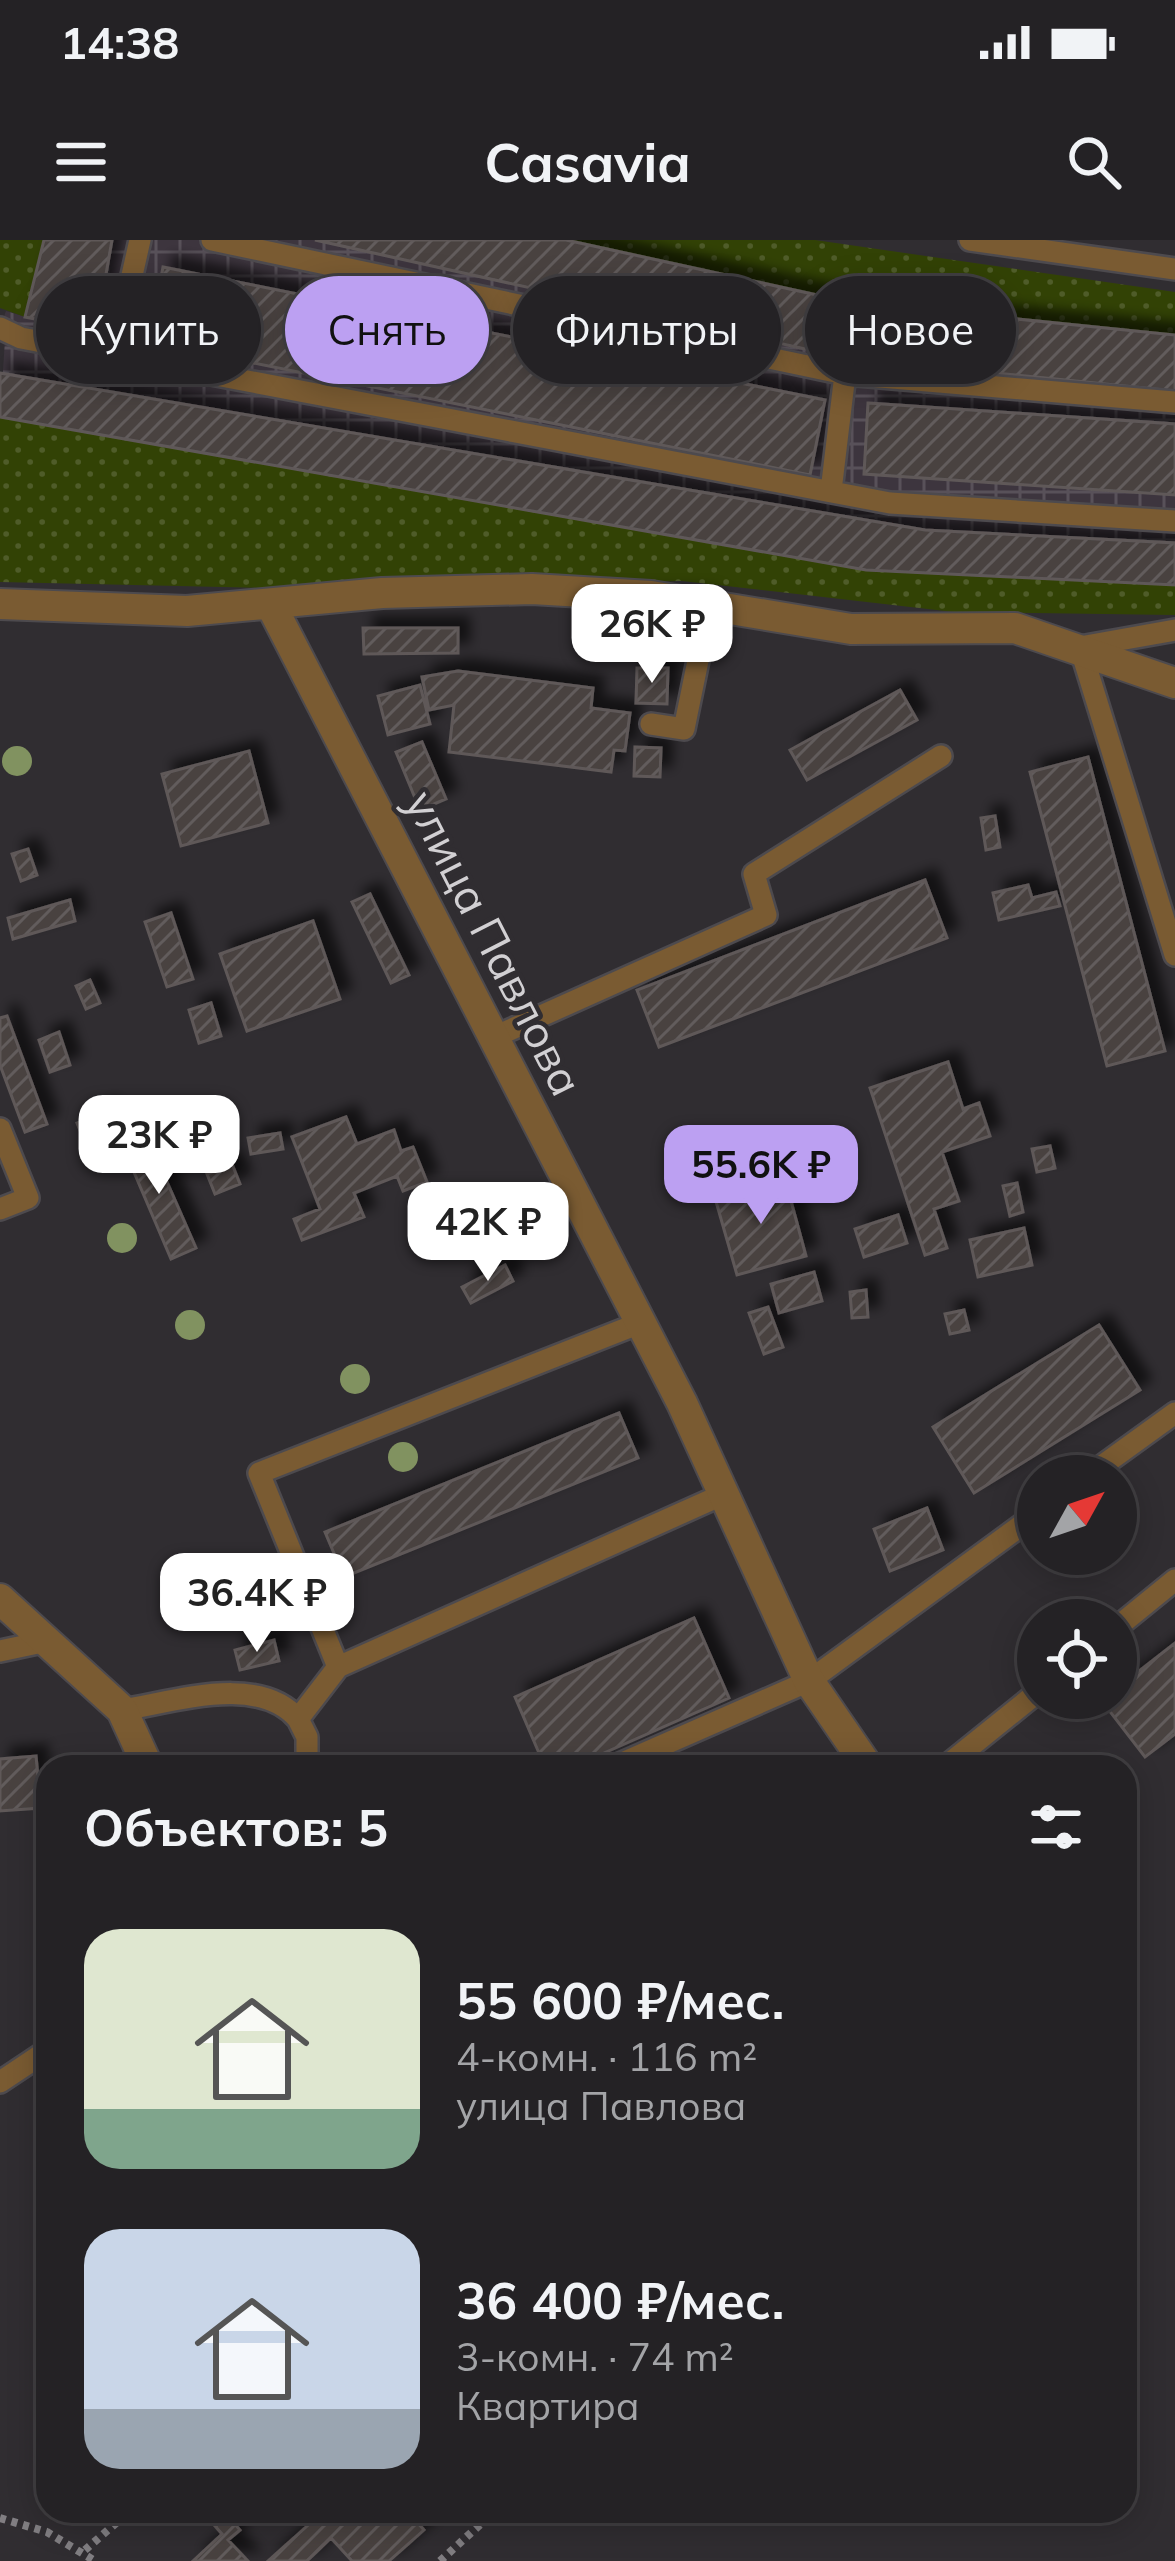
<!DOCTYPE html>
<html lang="ru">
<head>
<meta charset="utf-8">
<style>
  body { margin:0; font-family:Mulish,sans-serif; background:#302f32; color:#f1f3f6; height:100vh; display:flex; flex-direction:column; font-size:45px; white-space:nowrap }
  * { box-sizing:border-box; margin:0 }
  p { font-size:39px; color:#a3a4a7 }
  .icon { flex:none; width:66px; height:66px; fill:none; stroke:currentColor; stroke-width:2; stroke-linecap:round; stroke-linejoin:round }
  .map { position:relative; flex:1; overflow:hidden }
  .sheet { position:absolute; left:36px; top:1515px; width:1101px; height:768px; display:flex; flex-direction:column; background:#242225; border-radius:36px; box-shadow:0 6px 30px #0003,0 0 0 3px #413f42 }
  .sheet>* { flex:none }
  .guide { position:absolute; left:36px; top:36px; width:1104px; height:108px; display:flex; gap:24px }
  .needle { width:78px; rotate:50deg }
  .controls { position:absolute; left:1017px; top:1215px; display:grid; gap:24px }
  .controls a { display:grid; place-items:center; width:120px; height:120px; border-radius:50%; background:#242225; box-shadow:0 6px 30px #0003,0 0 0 3px #413f42; font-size:60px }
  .price { position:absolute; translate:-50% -102px; padding:0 27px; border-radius:24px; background:#fff; color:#222; font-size:39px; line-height:78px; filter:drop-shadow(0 3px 6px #0008) }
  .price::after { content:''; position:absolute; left:50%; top:72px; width:36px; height:27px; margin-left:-18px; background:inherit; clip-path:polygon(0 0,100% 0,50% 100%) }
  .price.current { background:#bca0f2; color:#111 }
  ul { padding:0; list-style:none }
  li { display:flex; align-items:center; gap:36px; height:300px; padding:0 48px }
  li span { display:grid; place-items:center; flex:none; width:336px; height:240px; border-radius:36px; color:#555 }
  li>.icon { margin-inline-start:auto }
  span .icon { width:144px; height:144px; fill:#fffc; stroke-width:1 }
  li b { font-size:51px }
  h2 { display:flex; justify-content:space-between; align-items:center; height:144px; padding:0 48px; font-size:51px }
  .chip { padding:0 42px; border-radius:54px; background:#242225; box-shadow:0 6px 30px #0003,0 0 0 3px #413f42; font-size:42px; line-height:108px }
  .chip.current { background:#bca0f2; color:#111 }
  .status { display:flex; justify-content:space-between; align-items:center; height:84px; padding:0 60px; background:#242225; direction:ltr }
  .status svg { height:33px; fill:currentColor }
  header { display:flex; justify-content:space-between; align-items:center; height:156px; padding:0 48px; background:#242225; font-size:54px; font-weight:700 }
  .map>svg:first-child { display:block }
</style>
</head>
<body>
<div class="status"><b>14:38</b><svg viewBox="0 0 49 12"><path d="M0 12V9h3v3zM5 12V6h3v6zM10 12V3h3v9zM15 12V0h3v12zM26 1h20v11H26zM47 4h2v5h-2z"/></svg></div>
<header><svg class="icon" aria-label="menu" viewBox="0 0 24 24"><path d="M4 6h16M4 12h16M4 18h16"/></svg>Casavia<svg class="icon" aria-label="search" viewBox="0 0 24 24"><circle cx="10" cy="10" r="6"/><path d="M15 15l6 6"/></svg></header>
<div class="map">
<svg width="1175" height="2321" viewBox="0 0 1175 2321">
  <defs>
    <pattern id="industrial-grid" width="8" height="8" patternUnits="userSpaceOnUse" patternTransform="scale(3)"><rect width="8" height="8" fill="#3d353e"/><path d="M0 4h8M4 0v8" fill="none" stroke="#585159"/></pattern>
    <pattern id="grass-dots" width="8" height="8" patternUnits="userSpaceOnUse" patternTransform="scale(3)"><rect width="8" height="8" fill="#324205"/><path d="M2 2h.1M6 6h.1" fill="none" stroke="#4f5c29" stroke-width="1.8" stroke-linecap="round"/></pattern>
    <pattern id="building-hatch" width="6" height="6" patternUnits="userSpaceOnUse" patternTransform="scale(3)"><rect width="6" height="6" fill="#484241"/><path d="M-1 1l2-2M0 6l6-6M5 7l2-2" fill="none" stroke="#625c5c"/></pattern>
    <filter id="shadow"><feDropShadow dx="11" dy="-11" stdDeviation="6" flood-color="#0009"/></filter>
  </defs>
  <rect width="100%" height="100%" fill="#302d31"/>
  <!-- industrial -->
  <path fill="url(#industrial-grid)" d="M44,0H566L849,62L1175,95V345L866,330L0,177L5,100L0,88L6,71L26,77Z"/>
  <!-- grass -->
  <path fill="url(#grass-dots)" d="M0,0H44L25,77L0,68Z
    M566,0H815L1175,52V95L849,62Z
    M0,177L866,330L1175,345V375L954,372L682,341L311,349L0,342Z"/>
  <!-- building -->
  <path fill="url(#building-hatch)" stroke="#5f5959" stroke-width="3" filter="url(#shadow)" d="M44,0H112L96,91L25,77Z
    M315,0H566L849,62L1175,95V151L846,118Z
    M163,27L825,160L810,235L149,102Z
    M0,133L925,290L1175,303V345L866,330L0,177Z
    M868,163L1175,184V255L864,234Z
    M363,388H458V413L364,414Z
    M637,428H668L667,464L636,463Z
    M458,431L593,448L591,468L630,473L625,511L614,510L611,532L449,512L454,465L429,470L422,437Z
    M420,445L430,484L388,495L378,456Z
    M900,450L917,480L807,540L790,510Z
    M422,502L446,559L420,570L396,512Z
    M635,507L661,508L660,537L634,536Z
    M249,511L268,583L181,606L162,534Z
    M1088,517L1165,811L1107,826L1030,532Z
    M995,576L1000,607L986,610L981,578Z
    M28,609L37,635L21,641L12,614Z
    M925,640L947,698L659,807L637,750Z
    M1028,645L1032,658L1056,652L1060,666L999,680L993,653Z
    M370,654L409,735L391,743L352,662Z
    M70,660L75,681L13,699L8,678Z
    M171,673L193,739L167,747L145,682Z
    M313,681L340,759L247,791L220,714Z
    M90,740L100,763L86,769L76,746Z
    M211,763L221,796L199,803L189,770Z
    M7,776L47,884L25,892L0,825V778Z
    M59,792L70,825L50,832L39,800Z
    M948,822L963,869L979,863L990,896L942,912L959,961L934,969L947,1008L925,1015L870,848Z
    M106,871L113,886L83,898L77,883Z
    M346,877L357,904L394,890L401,911L413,907L427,942L403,951L397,936L354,953L364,977L302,1000L294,979L320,969L292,897Z
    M280,893L283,909L251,914L248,898Z
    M146,894L196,1008L171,1019L122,904Z
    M1050,906L1055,928L1037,932L1032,909Z
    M232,924L240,944L215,954L207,934Z
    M785,939L806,1016L737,1035L715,958Z
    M1017,943L1023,972L1010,976L1003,946Z
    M898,975L907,1003L864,1017L855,989Z
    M1024,988L1032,1025L978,1037L970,1000Z
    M505,1025L513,1041L471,1063L462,1047Z
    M814,1032L822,1061L779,1073L771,1044Z
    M866,1050L868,1077L852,1078L850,1052Z
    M768,1067L783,1107L764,1114L749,1073Z
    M964,1070L969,1090L950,1094L945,1074Z
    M1099,1085L1140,1150L974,1253L933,1187Z
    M619,1173L638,1218L344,1337L325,1292Z
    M927,1268L943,1310L890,1331L874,1289Z
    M694,1378L729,1458L572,1527H545L515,1457Z
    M274,1400L279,1421L240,1430L235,1410Z
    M1175,1403V1494L1145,1517L1101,1460L1116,1458V1449Z
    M36,1516L41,1568L0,1571V1519Z
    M214,2271H223L240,2290L228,2300L248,2321H193L222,2294L207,2277Z
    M307,2271H407L424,2290L389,2321H352L331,2298L307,2321H268L315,2279Z"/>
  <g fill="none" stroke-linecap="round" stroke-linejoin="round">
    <!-- service casing -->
    <g stroke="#4d4a4e" stroke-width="26">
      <path id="service" d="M212,0L845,134L831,251
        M970,0L1175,29
        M0,88L21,98L890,263L1175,281
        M114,115L140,0
        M845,134L1175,162
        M1175,390L1080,407L1175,715
        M651,484L684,489L709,367
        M492,798L766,675L754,634L941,516
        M0,889L28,958L0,969
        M1088,1236L1175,1173
        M1116,1388L1175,1340
        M0,1411L47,1401
        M338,1427L259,1233L640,1083
        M122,1470C174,1462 259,1433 298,1479L338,1427L724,1254
        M298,1479L307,1497V1527
        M613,1527L809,1441L1038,1273
        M945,1527L1038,1452
        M0,1842L48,1810"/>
    </g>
    <!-- minor casing -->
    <g stroke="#4d4a4e" stroke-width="34">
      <path id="minor" d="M0,364L187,371L382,353L532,349L651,356L851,389L1015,388L1175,443
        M271,365L682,1163L809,1441L868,1527
        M0,1359L122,1470L148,1527"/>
    </g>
    <!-- path -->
    <path stroke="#817e82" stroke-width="8" stroke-dasharray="6 6" stroke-linecap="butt" d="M0,2278L47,2292L95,2321
      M85,2310L130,2271
      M440,2321L495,2271"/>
    <!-- service -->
    <use href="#service" stroke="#7a5b32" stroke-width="21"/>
    <!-- minor -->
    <use href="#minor" stroke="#7a5b32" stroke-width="30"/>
  </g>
  <!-- trees -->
  <g fill="#819260">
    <circle cx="17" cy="521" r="15"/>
    <circle cx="122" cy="998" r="15"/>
    <circle cx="190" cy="1085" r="15"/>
    <circle cx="355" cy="1139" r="15"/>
    <circle cx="403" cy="1217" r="15"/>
  </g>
  <g text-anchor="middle" stroke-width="9" stroke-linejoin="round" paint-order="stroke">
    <!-- street labels -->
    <g font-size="45" fill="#d2d0d3" stroke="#302d31">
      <text transform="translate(494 703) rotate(63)" y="16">улица Павлова</text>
    </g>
  </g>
</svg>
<div class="controls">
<a><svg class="needle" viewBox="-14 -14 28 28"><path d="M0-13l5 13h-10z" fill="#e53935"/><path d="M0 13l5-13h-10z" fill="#a3a4a7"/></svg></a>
<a><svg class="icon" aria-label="locate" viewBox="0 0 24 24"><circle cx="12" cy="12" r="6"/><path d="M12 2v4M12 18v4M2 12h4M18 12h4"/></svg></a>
</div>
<b class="price" style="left:652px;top:446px">26K ₽</b>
<b class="price" style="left:159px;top:957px">23K ₽</b>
<b class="price current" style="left:761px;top:987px">55.6K ₽</b>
<b class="price" style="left:488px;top:1044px">42K ₽</b>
<b class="price" style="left:257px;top:1415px">36.4K ₽</b>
<div class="guide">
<a class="chip">Купить</a>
<a class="chip current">Снять</a>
<a class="chip">Фильтры</a>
<a class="chip">Новое</a>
</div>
<section class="sheet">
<h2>Объектов: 5<svg class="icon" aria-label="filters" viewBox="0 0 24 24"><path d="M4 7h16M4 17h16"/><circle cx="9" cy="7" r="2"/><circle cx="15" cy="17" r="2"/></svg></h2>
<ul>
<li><span style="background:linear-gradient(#dfe7d0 75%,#7fa58c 0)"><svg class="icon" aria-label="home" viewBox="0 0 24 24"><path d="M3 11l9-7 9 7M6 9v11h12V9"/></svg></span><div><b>55 600 ₽/мес.</b><p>4-комн. · 116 m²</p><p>улица Павлова</p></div></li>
<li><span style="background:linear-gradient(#c9d6e8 75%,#9aa5b1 0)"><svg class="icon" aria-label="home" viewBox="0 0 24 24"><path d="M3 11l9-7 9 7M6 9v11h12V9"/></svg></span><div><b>36 400 ₽/мес.</b><p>3-комн. · 74 m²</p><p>Квартира</p></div></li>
</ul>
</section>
</div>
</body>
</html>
